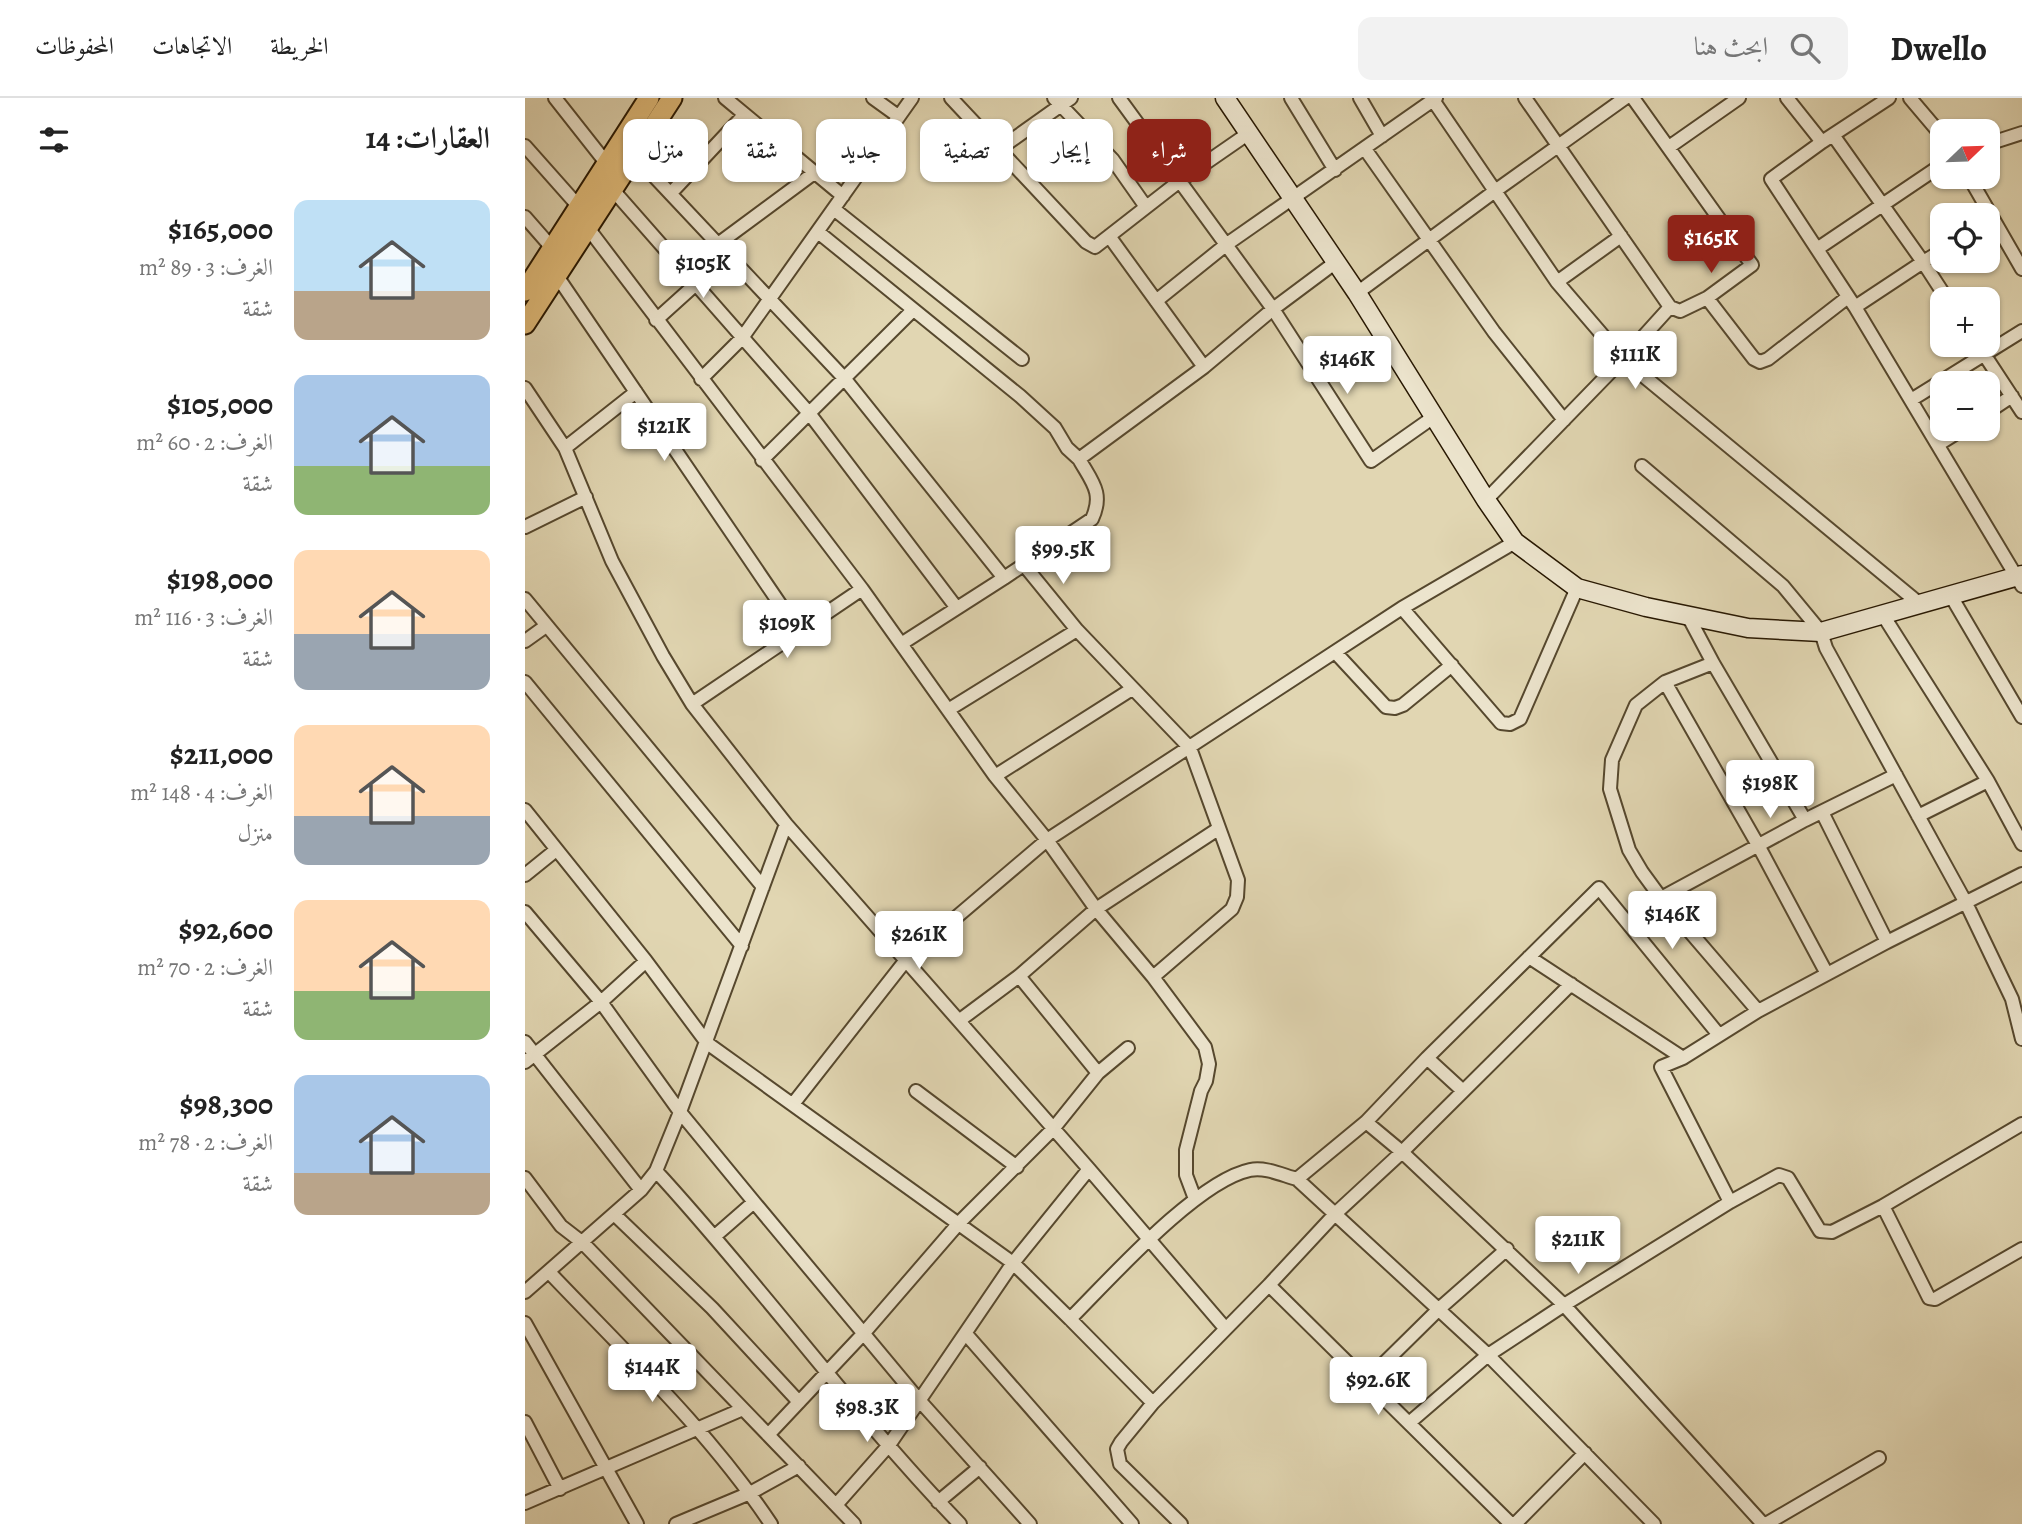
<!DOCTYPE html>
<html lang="ar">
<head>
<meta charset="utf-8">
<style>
  body { margin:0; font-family:Alegreya,Amiri,serif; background:#f2f2f2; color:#222; direction:rtl; height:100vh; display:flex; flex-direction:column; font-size:26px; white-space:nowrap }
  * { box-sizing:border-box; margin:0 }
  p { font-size:23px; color:#767676 }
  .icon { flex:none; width:38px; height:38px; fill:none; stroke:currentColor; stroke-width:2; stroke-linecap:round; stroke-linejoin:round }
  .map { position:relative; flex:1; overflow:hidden; direction:ltr }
  .panel { display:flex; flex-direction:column; background:#fff; width:525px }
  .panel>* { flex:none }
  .guide { position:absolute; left:21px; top:21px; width:665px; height:63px; direction:rtl; display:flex; gap:14px }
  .needle { width:46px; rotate:67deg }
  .fabs { position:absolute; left:1405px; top:21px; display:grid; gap:14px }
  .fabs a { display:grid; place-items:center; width:70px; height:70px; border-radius:14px; background:#fff; box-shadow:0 2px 5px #0004; font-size:35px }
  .price { position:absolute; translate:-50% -60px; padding:0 16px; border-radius:7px; background:#fff; color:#222; font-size:23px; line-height:46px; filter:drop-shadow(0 2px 4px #0008) }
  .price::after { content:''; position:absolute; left:50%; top:42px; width:21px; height:16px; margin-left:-10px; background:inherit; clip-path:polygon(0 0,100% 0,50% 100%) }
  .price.current { background:#8f2418; color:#fff }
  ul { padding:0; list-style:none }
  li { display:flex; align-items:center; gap:21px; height:175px; padding:0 35px }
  li span { display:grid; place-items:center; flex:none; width:196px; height:140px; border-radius:14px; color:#555 }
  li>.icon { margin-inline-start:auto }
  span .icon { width:84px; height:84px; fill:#fffc; stroke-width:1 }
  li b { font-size:30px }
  h2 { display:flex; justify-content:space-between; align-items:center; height:84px; padding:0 35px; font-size:30px }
  .chip { padding:0 24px; border-radius:14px; background:#fff; box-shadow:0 2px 5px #0004; font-size:24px; line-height:63px }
  .chip.current { background:#8f2418; color:#fff }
  header { display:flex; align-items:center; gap:42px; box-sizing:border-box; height:98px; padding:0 35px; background:#fff; border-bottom:2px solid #e0e0e0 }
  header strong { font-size:33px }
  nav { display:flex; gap:38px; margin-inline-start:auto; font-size:24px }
  .search { width:490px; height:63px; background:#f2f2f2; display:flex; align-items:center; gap:18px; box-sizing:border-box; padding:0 24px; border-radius:14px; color:#767676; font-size:26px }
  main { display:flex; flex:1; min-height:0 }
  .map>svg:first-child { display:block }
</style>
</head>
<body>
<header>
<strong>Dwello</strong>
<div class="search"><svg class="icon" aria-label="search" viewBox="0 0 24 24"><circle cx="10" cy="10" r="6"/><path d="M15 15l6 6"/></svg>ابحث هنا</div>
<nav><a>الخريطة</a><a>الاتجاهات</a><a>المحفوظات</a></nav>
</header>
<main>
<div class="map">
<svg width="1497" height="1426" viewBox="0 0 1497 1426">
  <rect width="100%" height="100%" fill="#e1d6b2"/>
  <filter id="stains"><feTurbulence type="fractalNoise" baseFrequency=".00286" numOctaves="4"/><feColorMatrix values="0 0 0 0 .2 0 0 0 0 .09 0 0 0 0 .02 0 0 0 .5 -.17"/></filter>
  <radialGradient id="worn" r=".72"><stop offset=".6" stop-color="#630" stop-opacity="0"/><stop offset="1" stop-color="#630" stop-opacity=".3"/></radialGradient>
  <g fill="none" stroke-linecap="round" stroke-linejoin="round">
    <!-- street casing -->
    <g stroke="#56482e" stroke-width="16">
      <path id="street" d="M30,0L82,66
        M200,0L318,98
        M348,0L373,18
        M426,0L561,144L570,149L656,82L724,35
        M529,0L588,62L621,109
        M594,0L748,211L846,363L910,318
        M766,0L810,72
        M835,0L857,38
        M1000,0L1145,209L1155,213L1182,200L1227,167L1108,0
        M1262,0L1297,44
        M1364,0L1297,44L1246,81L1330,209L1497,488
        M1385,0L1418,39
        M908,2L1032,184L1098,261L1396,507
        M1308,37L1398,164L1418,152
        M1463,46L1497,35
        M0,48L55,110
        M1144,49L1214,0
        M840,51L969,234L1039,322
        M473,52L546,0
        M109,57L319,280L479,480L376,546
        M1444,79L1497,171
        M88,92L284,315L431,509
        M146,95L219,17
        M310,112L497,261
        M0,119L28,151
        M63,130L337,491L470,678L522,742L571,811L628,879L680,949L684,966L681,983L676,993L661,1052V1077L670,1101
        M293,134L495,298L530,330L542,350L554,361L679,269L748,211L811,164
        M584,138L679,269
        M193,146L289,75
        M1292,151L1418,66
        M32,178L274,534
        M1032,184L1096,138
        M832,195L970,93L1100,0
        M1182,200L1229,261L1235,264L1243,261L1323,199
        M631,203L702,146L911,0
        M1330,209L1398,164L1422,201
        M131,222L203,157
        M1453,247L1497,314
        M176,281L217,240L387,0
        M0,290L40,350L87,463L138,558L167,606L261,726L564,1071L700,1230
        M1386,302L1497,233
        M1463,314L1487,298
        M1414,346L1438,331
        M40,350L111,294
        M237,362L388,212
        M1117,368L1258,488L1296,534L1301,550L1441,805L1487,901L1497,941
        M961,402L1098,261L1145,209
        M0,429L61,399
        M499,467L552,532
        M479,480L567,421C579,395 567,384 554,361
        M1426,498L1497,619
        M0,501L238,789
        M877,510L976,625L985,626L995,621L1052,490
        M1358,517L1463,683L1497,746
        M1163,518L1188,565L1280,722
        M0,543L21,528
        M810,554L861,609L870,610L878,607L927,567
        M1188,565L1140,584L1233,747L1302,876
        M0,584L217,848
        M1140,584L1111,607L1087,662L1085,691L1104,752L1117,774L1136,800L1233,913
        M167,606L337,491
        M423,612L552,532L665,650L713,782L712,799L707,811L628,879
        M470,678L607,591
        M0,712L121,863L182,945L488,1165L545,1221
        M1297,714L1362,844
        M1393,718L1463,683
        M0,777L31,752
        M1136,800L1280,722L1371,677
        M0,814L76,904L155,1014L229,1104L394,1302L505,1426
        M1004,859L1158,960
        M494,878L573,975
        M435,922L494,878L571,811L693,731
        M0,944L116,1092
        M902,960L938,993
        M0,964L76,904L121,863
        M391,993L492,1069
        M268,1006L381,862L522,742L877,510L990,444
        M841,1024L877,1054L1039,1207L1238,1426
        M131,1073C236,1187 327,1314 435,1426
        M0,1080L36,1128L58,1145L329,1426
        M772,1081L963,1257L1129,1426
        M1205,1104L1136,969L1158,960L1233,913L1362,844L1497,776
        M1358,1108L1404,1200L1410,1201L1497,1151
        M89,1116L187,1210L274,1304
        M190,1138L229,1104
        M24,1174C101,1255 184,1333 246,1426
        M744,1187L986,1426
        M0,1194L116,1092L131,1073L155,1014L261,726
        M0,1225L112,1426
        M441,1236L607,1426
        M841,1283L915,1210L982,1151
        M628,1305L545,1221C585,1181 672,1083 725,1072C741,1069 757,1077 772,1081L841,1024L902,960L1074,790L1194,937
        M0,1324L35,1391
        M884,1325L963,1257L1039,1207L1205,1104L1254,1077L1263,1080L1295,1133L1307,1134L1358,1108L1497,1026
        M243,1337L338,1236L434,1125L528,1031L573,975L603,950
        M413,1404L455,1369
        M0,1405L218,1311
        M311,1407L364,1347L488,1165L564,1071
        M151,1426L225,1395L274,1368
        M656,1426L595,1366L592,1351L596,1344L628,1305L744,1187L811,1115L877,1054L1046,886
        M990,1426L1060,1355
        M1241,1426L1354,1360"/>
    </g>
    <!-- secondary casing -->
    <g stroke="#281802" stroke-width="21">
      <path id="secondary" d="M700,0L832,195L961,402L990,444L1052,490L1121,509L1223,530L1296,534L1497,477"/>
    </g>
    <!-- primary casing -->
    <g stroke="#281802" stroke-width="23">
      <path id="primary" d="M0,193L124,0
        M0,226L147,0"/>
    </g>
    <!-- street -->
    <use href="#street" stroke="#ece4cd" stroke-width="12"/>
    <!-- secondary -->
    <use href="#secondary" stroke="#ece4cd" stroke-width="18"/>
    <!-- primary -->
    <use href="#primary" stroke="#e0bb79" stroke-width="19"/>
  </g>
  <rect width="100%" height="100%" filter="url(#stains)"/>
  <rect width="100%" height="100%" fill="url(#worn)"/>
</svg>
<div class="fabs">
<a><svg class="needle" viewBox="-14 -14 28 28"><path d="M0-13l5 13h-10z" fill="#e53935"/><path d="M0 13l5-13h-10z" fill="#767676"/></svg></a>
<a><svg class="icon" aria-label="locate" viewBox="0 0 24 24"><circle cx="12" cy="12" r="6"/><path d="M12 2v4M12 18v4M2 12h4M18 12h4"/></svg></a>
<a>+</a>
<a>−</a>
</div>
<b class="price current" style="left:1186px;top:177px">$165K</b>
<b class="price" style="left:178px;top:202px">$105K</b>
<b class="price" style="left:1110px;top:293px">$111K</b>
<b class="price" style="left:822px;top:298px">$146K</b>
<b class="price" style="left:139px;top:365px">$121K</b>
<b class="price" style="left:538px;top:488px">$99.5K</b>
<b class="price" style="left:262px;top:562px">$109K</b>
<b class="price" style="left:1245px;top:722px">$198K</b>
<b class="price" style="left:1147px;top:853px">$146K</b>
<b class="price" style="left:394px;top:873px">$261K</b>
<b class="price" style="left:1053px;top:1178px">$211K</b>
<b class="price" style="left:127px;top:1306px">$144K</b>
<b class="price" style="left:853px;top:1319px">$92.6K</b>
<b class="price" style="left:342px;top:1346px">$98.3K</b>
<div class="guide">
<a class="chip current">شراء</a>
<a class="chip">إيجار</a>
<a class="chip">تصفية</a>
<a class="chip">جديد</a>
<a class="chip">شقة</a>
<a class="chip">منزل</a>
</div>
</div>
<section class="panel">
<h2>العقارات: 14<svg class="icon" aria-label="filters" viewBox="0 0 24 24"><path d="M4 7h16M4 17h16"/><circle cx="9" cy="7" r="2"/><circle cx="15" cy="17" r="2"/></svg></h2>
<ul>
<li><span style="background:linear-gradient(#bfe0f5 65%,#b9a48a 0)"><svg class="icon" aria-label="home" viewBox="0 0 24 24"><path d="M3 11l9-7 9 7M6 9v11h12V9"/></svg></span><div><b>$165,000</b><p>الغرف: 3 · 89 m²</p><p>شقة</p></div></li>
<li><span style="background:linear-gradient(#a9c7e8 65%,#8fb573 0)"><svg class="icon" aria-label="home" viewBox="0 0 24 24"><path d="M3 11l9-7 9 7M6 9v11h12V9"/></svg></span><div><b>$105,000</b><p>الغرف: 2 · 60 m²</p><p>شقة</p></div></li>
<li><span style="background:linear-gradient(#ffd9b3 60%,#9aa5b1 0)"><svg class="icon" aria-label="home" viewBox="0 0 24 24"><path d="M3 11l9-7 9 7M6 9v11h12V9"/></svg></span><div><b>$198,000</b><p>الغرف: 3 · 116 m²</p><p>شقة</p></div></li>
<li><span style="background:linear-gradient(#ffd9b3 65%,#9aa5b1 0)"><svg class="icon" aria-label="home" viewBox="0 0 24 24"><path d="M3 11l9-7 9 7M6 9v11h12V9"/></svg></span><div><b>$211,000</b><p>الغرف: 4 · 148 m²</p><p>منزل</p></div></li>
<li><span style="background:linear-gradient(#ffd9b3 65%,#8fb573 0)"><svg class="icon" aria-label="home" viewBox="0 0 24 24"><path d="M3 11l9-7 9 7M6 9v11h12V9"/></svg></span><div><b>$92,600</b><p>الغرف: 2 · 70 m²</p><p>شقة</p></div></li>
<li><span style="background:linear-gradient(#a9c7e8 70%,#b9a48a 0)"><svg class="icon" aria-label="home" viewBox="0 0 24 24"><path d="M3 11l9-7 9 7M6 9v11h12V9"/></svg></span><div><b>$98,300</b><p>الغرف: 2 · 78 m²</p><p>شقة</p></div></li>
</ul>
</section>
</main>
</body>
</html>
